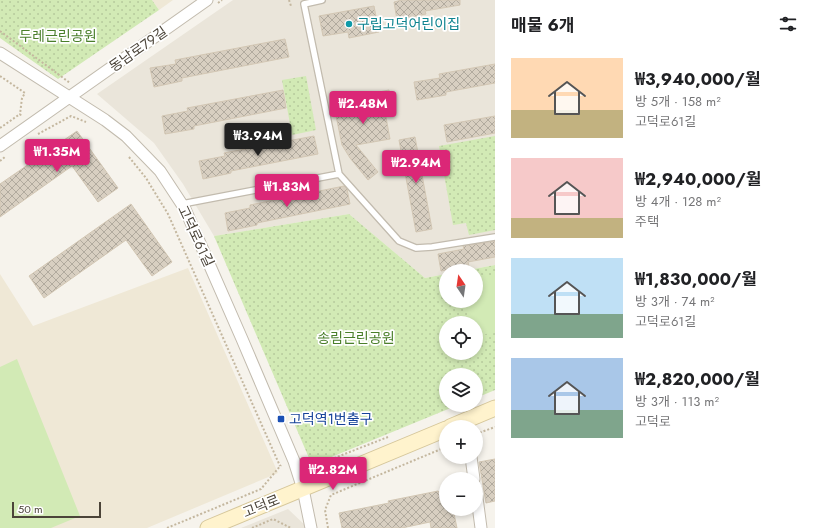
<!DOCTYPE html>
<html lang="ko">
<head>
<meta charset="utf-8">
<style>
  body { margin:0; font-family:Jost,"Noto Sans KR",sans-serif; background:#f2f2f2; color:#202124; height:100vh; display:flex; flex-direction:column; font-size:15px; white-space:nowrap }
  * { box-sizing:border-box; margin:0 }
  p { font-size:13px; color:#757577 }
  .icon { flex:none; width:22px; height:22px; fill:none; stroke:currentColor; stroke-width:2; stroke-linecap:round; stroke-linejoin:round }
  .map { position:relative; flex:1; overflow:hidden }
  .sheet { display:flex; flex-direction:column; background:#fff; width:320px }
  .sheet>* { flex:none }
  .needle { width:26px; rotate:347deg }
  .tools { position:absolute; left:439px; top:264px; display:grid; gap:8px }
  .tools a { display:grid; place-items:center; width:44px; height:44px; border-radius:50%; background:#fff; box-shadow:0 2px 6px #0003; font-size:20px }
  .scale { position:absolute; left:12px; bottom:10px; width:89px; box-sizing:border-box; padding-left:4px; border:2px solid #4b4439; border-top:0; font-size:11px; line-height:14px; white-space:nowrap; color:#4b4439; -webkit-text-stroke:3px #fff; paint-order:stroke }
  .price { position:absolute; translate:-50% -34px; padding:0 9px; border-radius:4px; background:#db2777; color:#fff; font-size:13px; line-height:26px; filter:drop-shadow(0 1px 2px #0008) }
  .price::after { content:''; position:absolute; left:50%; top:24px; width:12px; height:9px; margin-left:-6px; background:inherit; clip-path:polygon(0 0,100% 0,50% 100%) }
  .price.on { background:#222; color:#fff }
  ul { padding:0; list-style:none }
  li { display:flex; align-items:center; gap:12px; height:100px; padding:0 16px }
  li span { display:grid; place-items:center; flex:none; width:112px; height:80px; border-radius:0px; color:#555 }
  li>.icon { margin-inline-start:auto }
  span .icon { width:48px; height:48px; fill:#fffc; stroke-width:1 }
  li b { font-size:17px }
  h2 { display:flex; justify-content:space-between; align-items:center; height:48px; padding:0 16px; font-size:17px }
  main { display:flex; flex:1; min-height:0 }
  .map>svg:first-child { display:block }
</style>
</head>
<body>
<main>
<div class="map">
<svg width="495" height="528" viewBox="0 0 495 528">
  <defs>
    <pattern id="green-dots" width="8" height="8" patternUnits="userSpaceOnUse"><rect width="8" height="8" fill="#d2eab5"/><path d="M2 2h.1M6 6h.1" fill="none" stroke="#b6ca9c" stroke-width="1.8" stroke-linecap="round"/></pattern>
    <pattern id="building-cross-hatch" width="8" height="8" patternUnits="userSpaceOnUse"><rect width="8" height="8" fill="#d8cfc1"/><path d="M0 0l8 8M0 8l8-8" fill="none" stroke="#b1aa9e"/></pattern>
  </defs>
  <rect width="100%" height="100%" fill="#f6f3ec"/>
  <!-- residential -->
  <path fill="#eae5da" d="M233,0H495V265L463,271H446V274L425,278L349,214L214,236L183,184L154,143L97,94Z
    M288,509L308,528H241Z"/>
  <!-- education -->
  <path fill="#efe8d6" d="M152,0H173L159,10Z
    M188,268L278,473L147,528H0V274L33,326Z"/>
  <!-- green -->
  <path fill="url(#green-dots)" fill-rule="evenodd" d="M0,0H152L159,10L58,79L0,38Z
    M306,76L316,130L292,135L282,80Z
    M495,136V230L469,235L466,223L453,225L439,146Z
    M349,214L425,278L446,274V301H476V271H463L495,265V390L476,398V375H446V405H458L312,465L214,236ZM446,323H476V353H446Z"/>
  <!-- pitch -->
  <path fill="#d2eab5" d="M495,276V333L476,335V323H469L466,301H476V278Z
    M17,359L80,516L51,528H0V367Z"/>
  <!-- building -->
  <path fill="url(#building-cross-hatch)" stroke="#d3c7b4" d="M402,0H460V5L425,11L426,14L397,20L394,2Z
    M374,6L379,32L349,38L348,32L323,36L319,16Z
    M285,39L289,57L182,78V81L154,87L150,68L176,64L175,60Z
    M495,64V83L446,92V95L417,100L414,82L440,78L439,74Z
    M283,90L286,108L194,126V129L165,134L162,116L188,111L187,108Z
    M389,90L392,111L385,112L390,139L356,145L378,172L368,180L350,158L342,145L333,101Z
    M495,116V133L447,142L444,125Z
    M77,131L118,188L98,202L72,166L0,217V184Z
    M314,136L318,154L231,171V173L203,179L199,161L225,156L224,153Z
    M415,137L432,229L416,232L399,140Z
    M344,186L347,189L350,204L257,223V225L228,231L225,213L250,208V205Z
    M131,204L172,262L152,276L126,240L44,298L29,276Z
    M495,241V257L468,262L469,266L441,271L438,254L464,249L463,246Z
    M495,459V501L486,503L479,462Z
    M438,491L446,498V509H453L457,528H431L430,522L402,528H342L339,513L389,503L388,501Z"/>
  <g fill="none" stroke-linecap="round" stroke-linejoin="round">
    <!-- service casing -->
    <g stroke="#c2bbae" stroke-width="8">
      <path id="service" d="M339,174L399,241L416,248L432,247L495,237
        M182,204L339,174L304,4L322,0"/>
    </g>
    <!-- minor casing -->
    <g stroke="#c2bbae" stroke-width="13">
      <path id="minor" d="M0,53L105,120L126,136L160,171L185,209L242,339L294,461L303,489L311,528
        M0,146L207,0
        M471,457L474,479
        M476,490L481,528"/>
    </g>
    <!-- secondary casing -->
    <g stroke="#d6c79b" stroke-width="17">
      <path id="secondary" d="M450,427L495,408
        M208,528L446,429"/>
    </g>
    <!-- path -->
    <path stroke="#c4b79f" stroke-width="2" stroke-dasharray="2 2" stroke-linecap="butt" d="M289,0L291,6
      M218,3L222,0
      M0,31L70,83
      M0,76L25,93L22,98L20,114L22,117
      M0,128L20,114
      M38,134L71,116L86,122
      M129,157L146,178L168,214L280,466
      M0,161L6,156
      M476,434L495,427
      M304,459L319,464L388,437
      M167,528L261,489L281,465
      M252,528L273,519L291,528
      M328,528L325,510L331,495L446,447"/>
    <!-- service -->
    <use href="#service" stroke="#fff" stroke-width="5.5"/>
    <!-- minor -->
    <use href="#minor" stroke="#fff" stroke-width="11"/>
    <!-- secondary -->
    <use href="#secondary" stroke="#fff3cd" stroke-width="15"/>
  </g>
  <!-- markers -->
  <circle fill="#0f9aa8" stroke="#fff" stroke-width="1.5" cx="349" cy="24" r="4"/>
  <rect fill="#1a4fb4" stroke="#fff" stroke-width="1.5" x="277" y="415" width="8" height="8" rx="2"/>
  <g text-anchor="middle" stroke-width="3.5" stroke-linejoin="round" paint-order="stroke">
    <!-- culture labels -->
    <g font-size="14" fill="#0d838f" stroke="#fff" text-anchor="start">
      <text x="357" y="29">구립고덕어린이집</text>
    </g>
    <!-- park labels -->
    <g font-size="14" fill="#4a7f2a" stroke="#fff">
      <text x="58" y="41">두레근린공원</text>
      <text x="356" y="343">송림근린공원</text>
    </g>
    <!-- street labels -->
    <g font-size="14" fill="#4b4439" stroke="#fff">
      <text transform="translate(138 49) rotate(-35)" y="5">동남로79길</text>
      <text transform="translate(196 236) rotate(65)" y="5">고덕로61길</text>
      <text transform="translate(261 506) rotate(-22)" y="5">고덕로</text>
    </g>
    <!-- transit labels -->
    <g font-size="14" fill="#164399" stroke="#fff" text-anchor="start">
      <text x="289" y="424">고덕역1번출구</text>
    </g>
  </g>
</svg>
<div class="tools">
<a><svg class="needle" viewBox="-14 -14 28 28"><path d="M0-13l5 13h-10z" fill="#e53935"/><path d="M0 13l5-13h-10z" fill="#757577"/></svg></a>
<a><svg class="icon" aria-label="locate" viewBox="0 0 24 24"><circle cx="12" cy="12" r="6"/><path d="M12 2v4M12 18v4M2 12h4M18 12h4"/></svg></a>
<a><svg class="icon" aria-label="layers" viewBox="0 0 24 24"><path d="M12 4l9 5-9 5-9-5zM3 14l9 5 9-5"/></svg></a>
<a>+</a>
<a>−</a>
</div>
<div class="scale">50 m</div>
<b class="price" style="left:363px;top:125px">₩2.48M</b>
<b class="price on" style="left:258px;top:157px">₩3.94M</b>
<b class="price" style="left:57px;top:173px">₩1.35M</b>
<b class="price" style="left:416px;top:184px">₩2.94M</b>
<b class="price" style="left:287px;top:208px">₩1.83M</b>
<b class="price" style="left:333px;top:491px">₩2.82M</b>
</div>
<section class="sheet">
<h2>매물 6개<svg class="icon" aria-label="filters" viewBox="0 0 24 24"><path d="M4 7h16M4 17h16"/><circle cx="9" cy="7" r="2"/><circle cx="15" cy="17" r="2"/></svg></h2>
<ul>
<li><span style="background:linear-gradient(#ffd9b3 65%,#c2b280 0)"><svg class="icon" aria-label="home" viewBox="0 0 24 24"><path d="M3 11l9-7 9 7M6 9v11h12V9"/></svg></span><div><b>₩3,940,000/월</b><p>방 5개 · 158 m²</p><p>고덕로61길</p></div></li>
<li><span style="background:linear-gradient(#f6c9c9 75%,#c2b280 0)"><svg class="icon" aria-label="home" viewBox="0 0 24 24"><path d="M3 11l9-7 9 7M6 9v11h12V9"/></svg></span><div><b>₩2,940,000/월</b><p>방 4개 · 128 m²</p><p>주택</p></div></li>
<li><span style="background:linear-gradient(#bfe0f5 70%,#7fa58c 0)"><svg class="icon" aria-label="home" viewBox="0 0 24 24"><path d="M3 11l9-7 9 7M6 9v11h12V9"/></svg></span><div><b>₩1,830,000/월</b><p>방 3개 · 74 m²</p><p>고덕로61길</p></div></li>
<li><span style="background:linear-gradient(#a9c7e8 65%,#7fa58c 0)"><svg class="icon" aria-label="home" viewBox="0 0 24 24"><path d="M3 11l9-7 9 7M6 9v11h12V9"/></svg></span><div><b>₩2,820,000/월</b><p>방 3개 · 113 m²</p><p>고덕로</p></div></li>
</ul>
</section>
</main>
</body>
</html>
